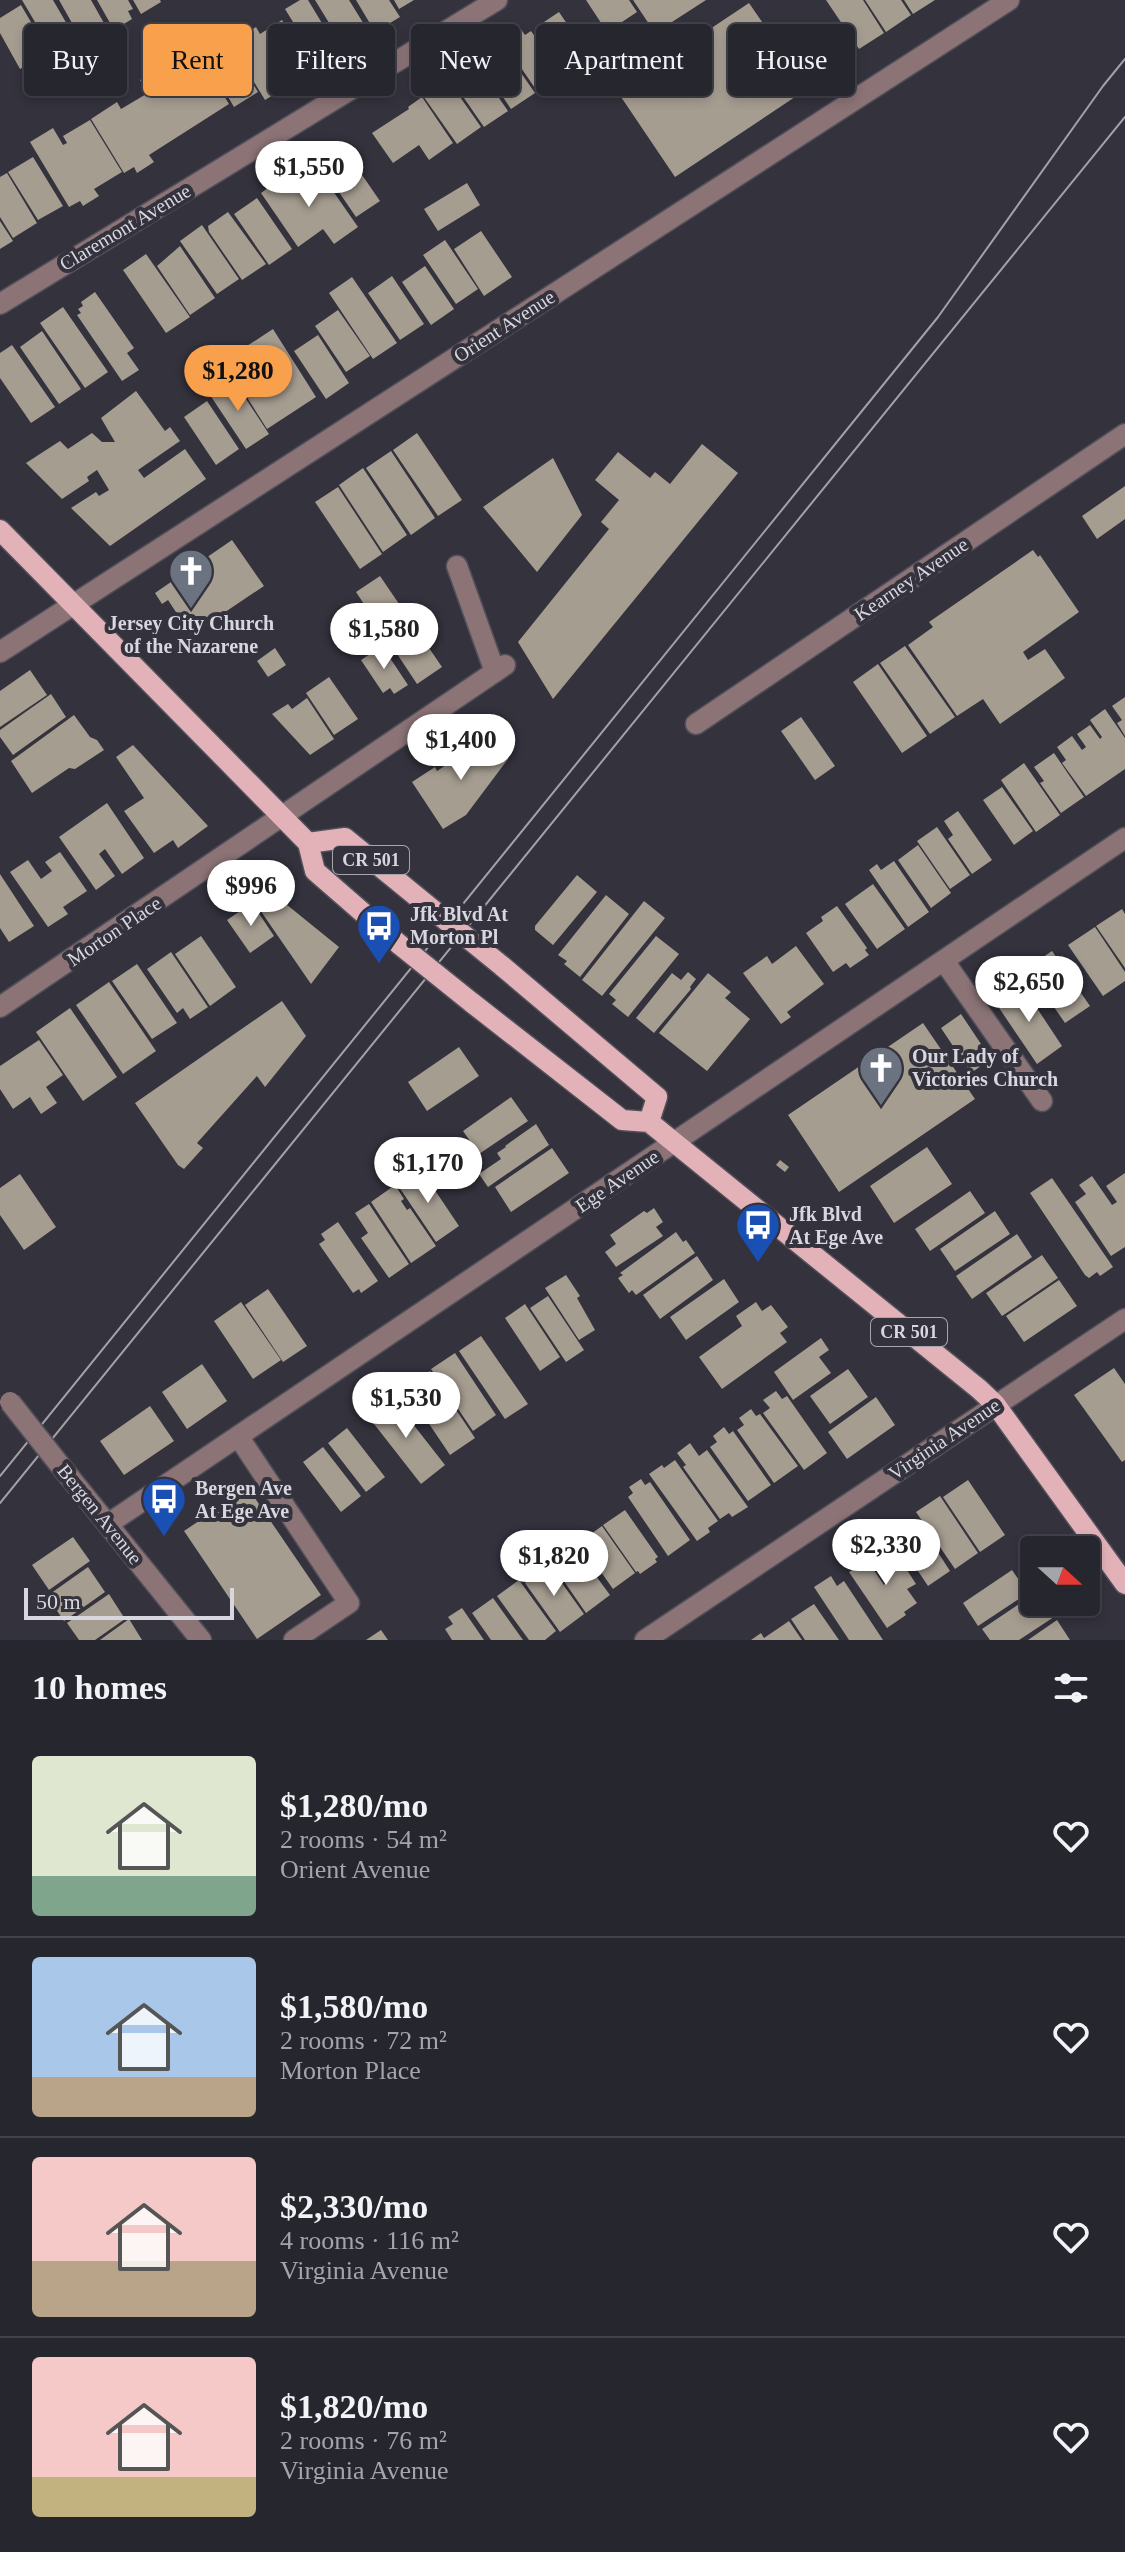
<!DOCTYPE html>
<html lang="en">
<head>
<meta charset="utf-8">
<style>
  body { margin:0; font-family:Georgia,serif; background:#32323a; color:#f1f3f6; height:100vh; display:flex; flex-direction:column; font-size:30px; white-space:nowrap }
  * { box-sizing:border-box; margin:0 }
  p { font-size:26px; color:#a4a5aa }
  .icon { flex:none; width:44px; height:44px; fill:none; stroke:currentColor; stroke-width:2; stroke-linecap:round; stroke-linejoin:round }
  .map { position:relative; height:1640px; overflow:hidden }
  .side { display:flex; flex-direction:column; background:#26262e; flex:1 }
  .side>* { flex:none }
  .top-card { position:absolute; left:24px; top:24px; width:1078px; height:72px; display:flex; gap:16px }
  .needle { width:52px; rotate:111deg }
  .fabs { position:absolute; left:1020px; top:1536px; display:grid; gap:16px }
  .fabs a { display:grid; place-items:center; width:80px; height:80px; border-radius:8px; background:#26262e; box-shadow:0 4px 12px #0003,0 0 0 2px #42434a; font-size:40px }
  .scale { position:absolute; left:24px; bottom:20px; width:210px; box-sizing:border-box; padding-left:8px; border:4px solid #d8d7df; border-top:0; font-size:22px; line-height:28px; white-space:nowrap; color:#d8d7df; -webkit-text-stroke:6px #33323d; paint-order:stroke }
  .price { position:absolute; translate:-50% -68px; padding:0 18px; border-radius:28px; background:#fff; color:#222; font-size:26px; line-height:52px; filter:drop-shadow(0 2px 4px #0008) }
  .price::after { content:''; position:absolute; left:50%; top:48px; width:24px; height:18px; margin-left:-12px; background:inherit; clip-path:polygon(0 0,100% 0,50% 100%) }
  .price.selected { background:#f9a04d; color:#111 }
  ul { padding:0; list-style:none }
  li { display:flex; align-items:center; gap:24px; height:200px; padding:0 32px }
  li+li { border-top:2px solid #42434a }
  li span { display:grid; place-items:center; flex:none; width:224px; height:160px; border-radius:8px; color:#555 }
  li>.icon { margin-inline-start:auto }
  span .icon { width:96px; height:96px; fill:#fffc; stroke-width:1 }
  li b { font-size:34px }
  h2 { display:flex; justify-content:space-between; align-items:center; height:96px; padding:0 32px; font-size:34px }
  .pill { padding:0 28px; border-radius:8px; background:#26262e; box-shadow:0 4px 12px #0003,0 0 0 2px #42434a; font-size:28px; line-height:72px }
  .pill.selected { background:#f9a04d; color:#111 }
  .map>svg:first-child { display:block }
</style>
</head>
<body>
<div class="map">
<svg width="1125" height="1640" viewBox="0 0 1125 1640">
  <rect width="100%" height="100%" fill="#33323d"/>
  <!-- building -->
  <path fill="#a69d91" d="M22,0H53L75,38L52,51Z
    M59,0H91L105,25L101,28L105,35L85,46Z
    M97,0H128L133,9L128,11L132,19L114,30Z
    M133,0H160L161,2L141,14Z
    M300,0H308L337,48L317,61L285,9Z
    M315,0H349L370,34L345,49Z
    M356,0H389L400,17L375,32Z
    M394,0H414L399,9Z
    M586,0H629L637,12L607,32Z
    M633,0H706L655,33Z
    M826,0H863L884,33L859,49Z
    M865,0H901L911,15L886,32Z
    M904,0H935L913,14Z
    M749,3L778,45L795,33L825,77L675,177L617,91Z
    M21,5L49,53L20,69L0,33V18Z
    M559,12L591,59L567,76L535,28Z
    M282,20L308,63L286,77L291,84L265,100L230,43L256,27L260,34Z
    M520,28L525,35L531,31L563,77L539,94L502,40Z
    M221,32L258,92L234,107L198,46Z
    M192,44L229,104L149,155L154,162L137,173L134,167L124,173L91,119L117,102L121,109L148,93L140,80L168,63L166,60Z
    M505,50L535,93L511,109L482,66Z
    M463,65L467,71L476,65L508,111L484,127L448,75Z
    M436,83L441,90L451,84L481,127L457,144L421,93Z
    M422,97L453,143L429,160L419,145L393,163L372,133L409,109L408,107Z
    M90,120L122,172L94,189L99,196L83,206L80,201L69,207L30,142L53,128L63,145L67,143L63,136Z
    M342,146L380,201L356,217L319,163Z
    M33,157L63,206L38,220L8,172Z
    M319,171L358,227L334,244L323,229L298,247L261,193L285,176L294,188Z
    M7,173L37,223L13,238L0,217V177Z
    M467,183L480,205L438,231L424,209Z
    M257,198L292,249L269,265L234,214Z
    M228,212L266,264L242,280L209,232L208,226Z
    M0,221L13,241L0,249Z
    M202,225L239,279L217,294L180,241Z
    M481,231L512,277L484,296L454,249Z
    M445,240L478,289L456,304L423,255Z
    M180,246L215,298L190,315L157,266Z
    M146,254L190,317L166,333L123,270Z
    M425,266L454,309L431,325L402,282Z
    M392,276L424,324L400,340L368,293Z
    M352,277L397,343L373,359L329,293Z
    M95,292L134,348L127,353L139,370L122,381L77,315L81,313L78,309L83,306L81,302Z
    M63,307L108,372L85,388L40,323Z
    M338,310L370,356L346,372L315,326Z
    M273,329L316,397L267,429L224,361Z
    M42,331L81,389L59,404L20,347Z
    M318,335L349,383L326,399L294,351Z
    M12,345L55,407L31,423L0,378V353Z
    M231,376L269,434L246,449L208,392Z
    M136,391L165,431L170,427L180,441L138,470L144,478L185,449L206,479L110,546L71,508L96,492L99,496L109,490L97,470L87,477L89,481L62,499L26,463L60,441L68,449L92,433L102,442H115L101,418Z
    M207,401L239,449L216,465L184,417Z
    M417,433L462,500L438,516L393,450Z
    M702,444L738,473L553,699L518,642L609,529L601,522L619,500L595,480L618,452L650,478L655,472L670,484Z
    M391,451L435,518L411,535L366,468Z
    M553,458L582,515L537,572L483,507Z
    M363,468L407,535L383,552L339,485Z
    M1125,486V519L1097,539L1082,516Z
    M338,487L382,554L360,569L315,502Z
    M232,540L264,586L191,635L168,600L162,604L155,593Z
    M1033,550L1038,557L1040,555L1079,612L1023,652L1028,660L1045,649L1065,678L1000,724L983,699L957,716L908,645L933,627L929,622Z
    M380,576L442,667L417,684L356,592Z
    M382,646L408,685L394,694L390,688L383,693L361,660Z
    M905,646L955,717L930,734L880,663Z
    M275,648L286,665L268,677L257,661Z
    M878,664L927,736L902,753L853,682Z
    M30,670L47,695L0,727V691Z
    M329,677L358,719L334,735L306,693Z
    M51,694L66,717L13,755L0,737V730Z
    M1125,697V736L1117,723L1122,720L1112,706Z
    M307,698L334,739L310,755L272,714L288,704L292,709Z
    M1105,709L1125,738V769L1086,796L1062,763L1066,760L1057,747L1072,736L1082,750L1086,747L1077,734L1090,725L1100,739L1102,737L1090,720Z
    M74,715L90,737L97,740L104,750L75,769L69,768L32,793L11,761Z
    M801,717L835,766L815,780L781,731Z
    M491,735L508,759L466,815L443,829L412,782L435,767L437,771Z
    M133,745L208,826L178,848L173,840L154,853L124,811L144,798L116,757Z
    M1054,753L1084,797L1061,813L1040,783L1044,781L1034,767Z
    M1024,763L1060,815L1036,832L1001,780Z
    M1002,787L1033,831L1014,845L983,800Z
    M107,803L144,858L122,874L105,849L99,854L115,876L96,890L59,837Z
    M958,811L992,860L972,874L948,839L953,835L944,821Z
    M937,827L970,875L950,889L917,841Z
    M918,845L951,893L931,908L898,860Z
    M60,852L87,891L63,907L68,914L48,927L10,872L28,860L41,879L52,871L45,862Z
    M894,861L929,912L908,927L869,870L877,864L881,870Z
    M0,874L34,926L9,942L0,928Z
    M577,875L597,892L553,945L535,930V926Z
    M260,883L339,947L311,984L247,891Z
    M873,884L905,929L877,949L845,904Z
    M606,895L629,914L580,977L564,964L567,961L558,955Z
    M644,901L665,918L602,996L582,980Z
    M252,903L274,936L250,953L227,920Z
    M837,906L867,948L865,950L869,955L850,968L846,963L833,972L806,933L823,921L821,917Z
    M1122,909L1125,914V968L1096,926Z
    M1095,927L1125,972V981L1103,996L1068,945Z
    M201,936L236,987L210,1006L175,954Z
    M656,936L679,954L628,1017L612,1004L616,1000L609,994Z
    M796,946L824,984L787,1012L791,1017L781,1024L743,973L767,956L772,964Z
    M1052,951L1090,1006L1065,1023L1027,968Z
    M171,952L208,1007L190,1019L183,1008L177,1013L147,969Z
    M137,964L177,1023L152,1039L112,981Z
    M688,972L696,979L690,987L691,989L654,1033L636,1018L672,973L681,980Z
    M708,973L731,992L725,998L750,1019L707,1071L659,1033Z
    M109,982L156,1051L123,1074L76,1005Z
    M1021,984L1062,1046L1037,1064L995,1002Z
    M282,1001L306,1036L265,1087L257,1076L197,1143L203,1148L184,1169L178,1165L135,1103Z
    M70,1008L117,1077L83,1101L36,1032Z
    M961,1014L991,1059L971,1073L941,1028Z
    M923,1023L975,1099L839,1192L788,1115Z
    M39,1040L63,1075L46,1087L57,1103L41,1114L30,1097L13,1109L0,1089V1066Z
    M459,1047L479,1076L427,1111L408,1082Z
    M511,1097L528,1121L479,1154L463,1131Z
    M536,1124L549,1145L488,1187L479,1174L501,1159L497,1153L506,1147L505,1146Z
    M927,1147L952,1184L894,1223L870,1186Z
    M552,1148L569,1173L511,1212L495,1187Z
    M780,1160L789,1167L785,1172L776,1165Z
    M420,1168L459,1226L436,1242L397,1184Z
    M1125,1173V1247L1111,1256L1075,1202L1086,1194L1079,1185L1092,1176L1112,1205L1117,1202L1106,1186Z
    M20,1174L56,1227L24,1250L0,1215V1188Z
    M1052,1178L1113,1267L1100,1276L1097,1272L1089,1278L1085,1275L1030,1193Z
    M395,1185L404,1199L401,1201L407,1210L410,1208L436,1246L411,1263L371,1202Z
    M970,1191L985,1213L930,1251L915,1229Z
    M369,1204L409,1264L389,1278L361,1238L368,1233L355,1213Z
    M654,1208L663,1222L656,1227L663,1236L616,1267L605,1252L616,1244L610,1235L644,1211L647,1213Z
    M995,1211L1010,1234L955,1271L940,1249Z
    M338,1222L378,1281L361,1293L359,1289L353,1293L319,1244L325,1240L321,1234Z
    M676,1232L683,1242L686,1240L695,1253L636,1295L632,1290L629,1293L618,1278L623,1275L620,1273Z
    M1017,1234L1032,1257L972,1299L956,1276Z
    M1042,1255L1058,1278L1002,1316L986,1293Z
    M697,1256L713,1280L660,1319L643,1295Z
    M566,1275L580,1296L577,1298L595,1330L579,1340L545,1288Z
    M724,1279L739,1302L686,1340L670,1317Z
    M1059,1280L1077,1306L1024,1342L1006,1316Z
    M268,1289L307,1346L283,1362L245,1305Z
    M548,1296L584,1350L566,1362L530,1308Z
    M241,1302L281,1360L253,1379L214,1321Z
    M756,1302L762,1311L771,1305L788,1327L780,1333L787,1342L722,1389L699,1357L742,1326L736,1316Z
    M525,1304L560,1357L540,1371L505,1318Z
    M481,1336L528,1404L505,1419L459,1351Z
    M821,1338L829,1350L819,1357L831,1373L793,1400L774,1372Z
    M455,1353L496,1415L473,1431L431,1369Z
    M202,1364L227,1401L187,1429L162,1392Z
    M1114,1368L1125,1384V1460L1122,1462L1074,1395Z
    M848,1369L868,1397L830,1424L810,1396Z
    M430,1371L475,1438L450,1455L405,1388Z
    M776,1391L782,1399L787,1396L827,1453L804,1470L763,1413L770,1408L763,1400Z
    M391,1396L445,1465L421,1484L367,1415Z
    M876,1397L895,1425L847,1459L828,1432Z
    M150,1406L174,1441L124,1475L100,1441Z
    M751,1409L756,1416L760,1414L798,1466L774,1483L737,1430L744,1425L739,1418Z
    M724,1427L729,1434L733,1431L771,1485L748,1501L710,1447L717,1442L713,1436Z
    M347,1428L385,1477L366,1492L328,1443Z
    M690,1443L699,1456L707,1450L748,1507L732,1517L729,1513L720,1519L683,1467L686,1465L677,1453Z
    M323,1447L361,1496L341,1512L303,1462Z
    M675,1460L718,1521L708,1528L710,1532L697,1541L649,1474L662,1465L664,1468Z
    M641,1479L645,1485L650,1482L690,1540L668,1556L628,1497L633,1493L629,1487Z
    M968,1480L1005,1535L980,1552L943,1497Z
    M248,1488L321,1595L257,1639L184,1531Z
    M940,1496L978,1553L955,1569L916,1512Z
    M625,1510L658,1557L655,1559L657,1562L640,1574L638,1571L636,1572L603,1525Z
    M917,1520L950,1571L928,1586L894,1535Z
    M602,1526L635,1573L613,1589L580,1542Z
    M73,1537L90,1561L49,1590L32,1565Z
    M574,1546L610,1595L586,1613L559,1574L566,1569L558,1558Z
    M894,1550L916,1584L907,1589L917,1603L904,1612L906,1615L887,1628L849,1572L867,1560L884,1585L886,1583L873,1564Z
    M549,1565L584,1614L560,1632L525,1583Z
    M88,1567L105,1592L64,1621L47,1596Z
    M1012,1570L1028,1593L978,1626L963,1603Z
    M831,1576L837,1586L844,1581L883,1640H849L814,1587Z
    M519,1580L556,1631L545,1640H529L497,1596Z
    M109,1594L125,1619L95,1640H79L67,1623Z
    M1034,1594V1602H1044L1054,1617L1019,1640H990L982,1629Z
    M493,1598L523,1640H491L472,1613Z
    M814,1604L839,1640H805L791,1619Z
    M462,1608L484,1640H452L445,1629L453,1624L448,1617Z
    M129,1619L142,1640H100Z
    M1057,1620L1070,1640H1028Z
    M789,1621L802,1640H751L761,1633L764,1638Z
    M381,1630L388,1640H366Z"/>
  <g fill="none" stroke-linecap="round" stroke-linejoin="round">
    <!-- minor casing -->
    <g stroke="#51505a" stroke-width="23">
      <path id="minor" d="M0,304L497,0
        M457,566L495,672
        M0,652L1009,0
        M696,724L1125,434
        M944,961L1042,1101
        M0,1007L505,665
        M238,1436L349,1603L294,1640
        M59,1464L201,1640
        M108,1524L1125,838
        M645,1640L1125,1319"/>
    </g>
    <!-- major casing -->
    <g stroke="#51505a" stroke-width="23">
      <path id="major" d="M0,530L308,843L315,871L400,945
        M308,843L345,838L427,905
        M502,966L657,1097L649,1122
        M471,1002L622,1120L649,1122L979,1389L995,1404L1125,1584"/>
    </g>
    <!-- minor -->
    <use href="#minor" stroke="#8b7376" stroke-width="20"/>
    <!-- major -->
    <use href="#major" stroke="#e2b2b8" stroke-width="20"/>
    <!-- tram -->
    <path stroke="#a3a2ab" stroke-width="2" d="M0,1476L938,317L1103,86L1125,59
      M0,1503L1125,117"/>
    <!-- minor-bridge casing -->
    <g stroke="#51505a" stroke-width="23" stroke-linecap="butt">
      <path id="minor-bridge" d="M10,1402L59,1464"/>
    </g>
    <!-- major-bridge casing -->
    <g stroke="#51505a" stroke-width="23" stroke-linecap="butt">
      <path id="major-bridge" d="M427,905L502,966
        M400,945L471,1002"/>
    </g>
    <!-- minor-bridge -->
    <use href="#minor-bridge" stroke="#8b7376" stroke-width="20"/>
    <!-- major-bridge -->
    <use href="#major-bridge" stroke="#e2b2b8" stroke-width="20"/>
  </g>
  <!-- icons -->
  <defs>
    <g id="church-pin" transform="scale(2.3)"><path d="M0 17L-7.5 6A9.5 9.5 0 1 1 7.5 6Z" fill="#6b7280" stroke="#33323d"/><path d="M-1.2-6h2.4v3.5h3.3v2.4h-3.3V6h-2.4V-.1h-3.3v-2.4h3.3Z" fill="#fff"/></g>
    <g id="bus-pin" transform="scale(2.3)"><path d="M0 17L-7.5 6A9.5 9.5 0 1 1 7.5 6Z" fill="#1a4fb4" stroke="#33323d"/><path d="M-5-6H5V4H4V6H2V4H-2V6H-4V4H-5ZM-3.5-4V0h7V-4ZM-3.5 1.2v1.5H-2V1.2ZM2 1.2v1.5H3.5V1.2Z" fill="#fff"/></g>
  </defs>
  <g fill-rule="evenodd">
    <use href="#church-pin" x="191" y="571"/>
    <use href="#bus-pin" x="379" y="926"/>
    <use href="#church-pin" x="881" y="1068"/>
    <use href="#bus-pin" x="758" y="1225"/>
    <use href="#bus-pin" x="164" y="1499"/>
  </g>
  <g text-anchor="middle" stroke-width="8" stroke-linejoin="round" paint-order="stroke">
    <!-- shield labels -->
    <g fill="#33323d" stroke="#a6a6ae" stroke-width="2">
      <rect x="333" y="846" width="76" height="28" rx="6"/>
      <rect x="871" y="1318" width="76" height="28" rx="6"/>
    </g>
    <g font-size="18" font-weight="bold" fill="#d8d7df">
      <text x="371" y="866">CR 501</text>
      <text x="909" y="1338">CR 501</text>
    </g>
    <!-- street labels -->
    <g font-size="20" fill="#d8d7df" stroke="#33323d">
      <text transform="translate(125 227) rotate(-31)" y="7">Claremont Avenue</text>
      <text transform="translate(504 326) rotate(-33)" y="7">Orient Avenue</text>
      <text transform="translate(911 579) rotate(-34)" y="7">Kearney Avenue</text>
      <text transform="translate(114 931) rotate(-34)" y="7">Morton Place</text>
      <text transform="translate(617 1181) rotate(-34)" y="7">Ege Avenue</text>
      <text transform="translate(944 1439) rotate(-34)" y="7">Virginia Avenue</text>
      <text transform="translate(100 1514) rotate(51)" y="7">Bergen Avenue</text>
    </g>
    <!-- poi labels -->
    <g font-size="20" font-weight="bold" fill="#d8d7df" stroke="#33323d" text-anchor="start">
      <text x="191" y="630" text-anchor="middle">Jersey City Church<tspan x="191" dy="23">of the Nazarene</tspan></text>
      <text x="410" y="921">Jfk Blvd At<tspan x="410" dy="23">Morton Pl</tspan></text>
      <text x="912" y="1063">Our Lady of<tspan x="912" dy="23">Victories Church</tspan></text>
      <text x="789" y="1221">Jfk Blvd<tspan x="789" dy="23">At Ege Ave</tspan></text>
      <text x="195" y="1495">Bergen Ave<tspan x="195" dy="23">At Ege Ave</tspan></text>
    </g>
  </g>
</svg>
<div class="fabs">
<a><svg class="needle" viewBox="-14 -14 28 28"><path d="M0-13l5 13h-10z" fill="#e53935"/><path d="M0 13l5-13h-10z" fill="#a4a5aa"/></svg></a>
</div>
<div class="scale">50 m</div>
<b class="price" style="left:309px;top:209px">$1,550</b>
<b class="price selected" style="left:238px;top:413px">$1,280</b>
<b class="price" style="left:384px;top:671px">$1,580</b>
<b class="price" style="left:461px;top:782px">$1,400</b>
<b class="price" style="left:251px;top:928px">$996</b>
<b class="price" style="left:1029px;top:1024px">$2,650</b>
<b class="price" style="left:428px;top:1205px">$1,170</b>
<b class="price" style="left:406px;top:1440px">$1,530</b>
<b class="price" style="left:886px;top:1587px">$2,330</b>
<b class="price" style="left:554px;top:1598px">$1,820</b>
<div class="top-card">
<a class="pill">Buy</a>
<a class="pill selected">Rent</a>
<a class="pill">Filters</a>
<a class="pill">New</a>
<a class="pill">Apartment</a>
<a class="pill">House</a>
</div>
</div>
<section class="side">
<h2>10 homes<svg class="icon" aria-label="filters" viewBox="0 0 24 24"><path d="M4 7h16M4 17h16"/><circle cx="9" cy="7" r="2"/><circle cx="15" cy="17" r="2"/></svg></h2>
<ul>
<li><span style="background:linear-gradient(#dfe7d0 75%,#7fa58c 0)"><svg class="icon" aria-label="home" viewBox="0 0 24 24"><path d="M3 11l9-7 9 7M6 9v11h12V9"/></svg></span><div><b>$1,280/mo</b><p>2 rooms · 54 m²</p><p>Orient Avenue</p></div><svg class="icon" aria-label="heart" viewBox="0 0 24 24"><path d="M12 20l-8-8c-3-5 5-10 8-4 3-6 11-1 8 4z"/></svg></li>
<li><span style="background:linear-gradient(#a9c7e8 75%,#b9a48a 0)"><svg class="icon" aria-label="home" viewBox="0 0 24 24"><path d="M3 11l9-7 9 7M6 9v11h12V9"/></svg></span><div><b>$1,580/mo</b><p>2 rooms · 72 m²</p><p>Morton Place</p></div><svg class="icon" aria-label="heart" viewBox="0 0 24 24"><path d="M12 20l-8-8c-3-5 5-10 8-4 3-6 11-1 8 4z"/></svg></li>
<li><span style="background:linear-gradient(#f6c9c9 65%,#b9a48a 0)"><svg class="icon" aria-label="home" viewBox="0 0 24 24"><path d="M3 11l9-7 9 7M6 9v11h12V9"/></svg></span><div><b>$2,330/mo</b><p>4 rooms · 116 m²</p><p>Virginia Avenue</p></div><svg class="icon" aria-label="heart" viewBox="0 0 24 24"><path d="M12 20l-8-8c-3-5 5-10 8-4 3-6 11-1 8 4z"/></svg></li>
<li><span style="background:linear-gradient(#f6c9c9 75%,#c2b280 0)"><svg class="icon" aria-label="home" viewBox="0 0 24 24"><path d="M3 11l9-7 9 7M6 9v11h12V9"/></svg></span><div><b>$1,820/mo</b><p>2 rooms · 76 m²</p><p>Virginia Avenue</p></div><svg class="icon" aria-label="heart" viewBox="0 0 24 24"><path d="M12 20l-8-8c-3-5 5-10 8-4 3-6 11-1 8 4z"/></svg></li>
</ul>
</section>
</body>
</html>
